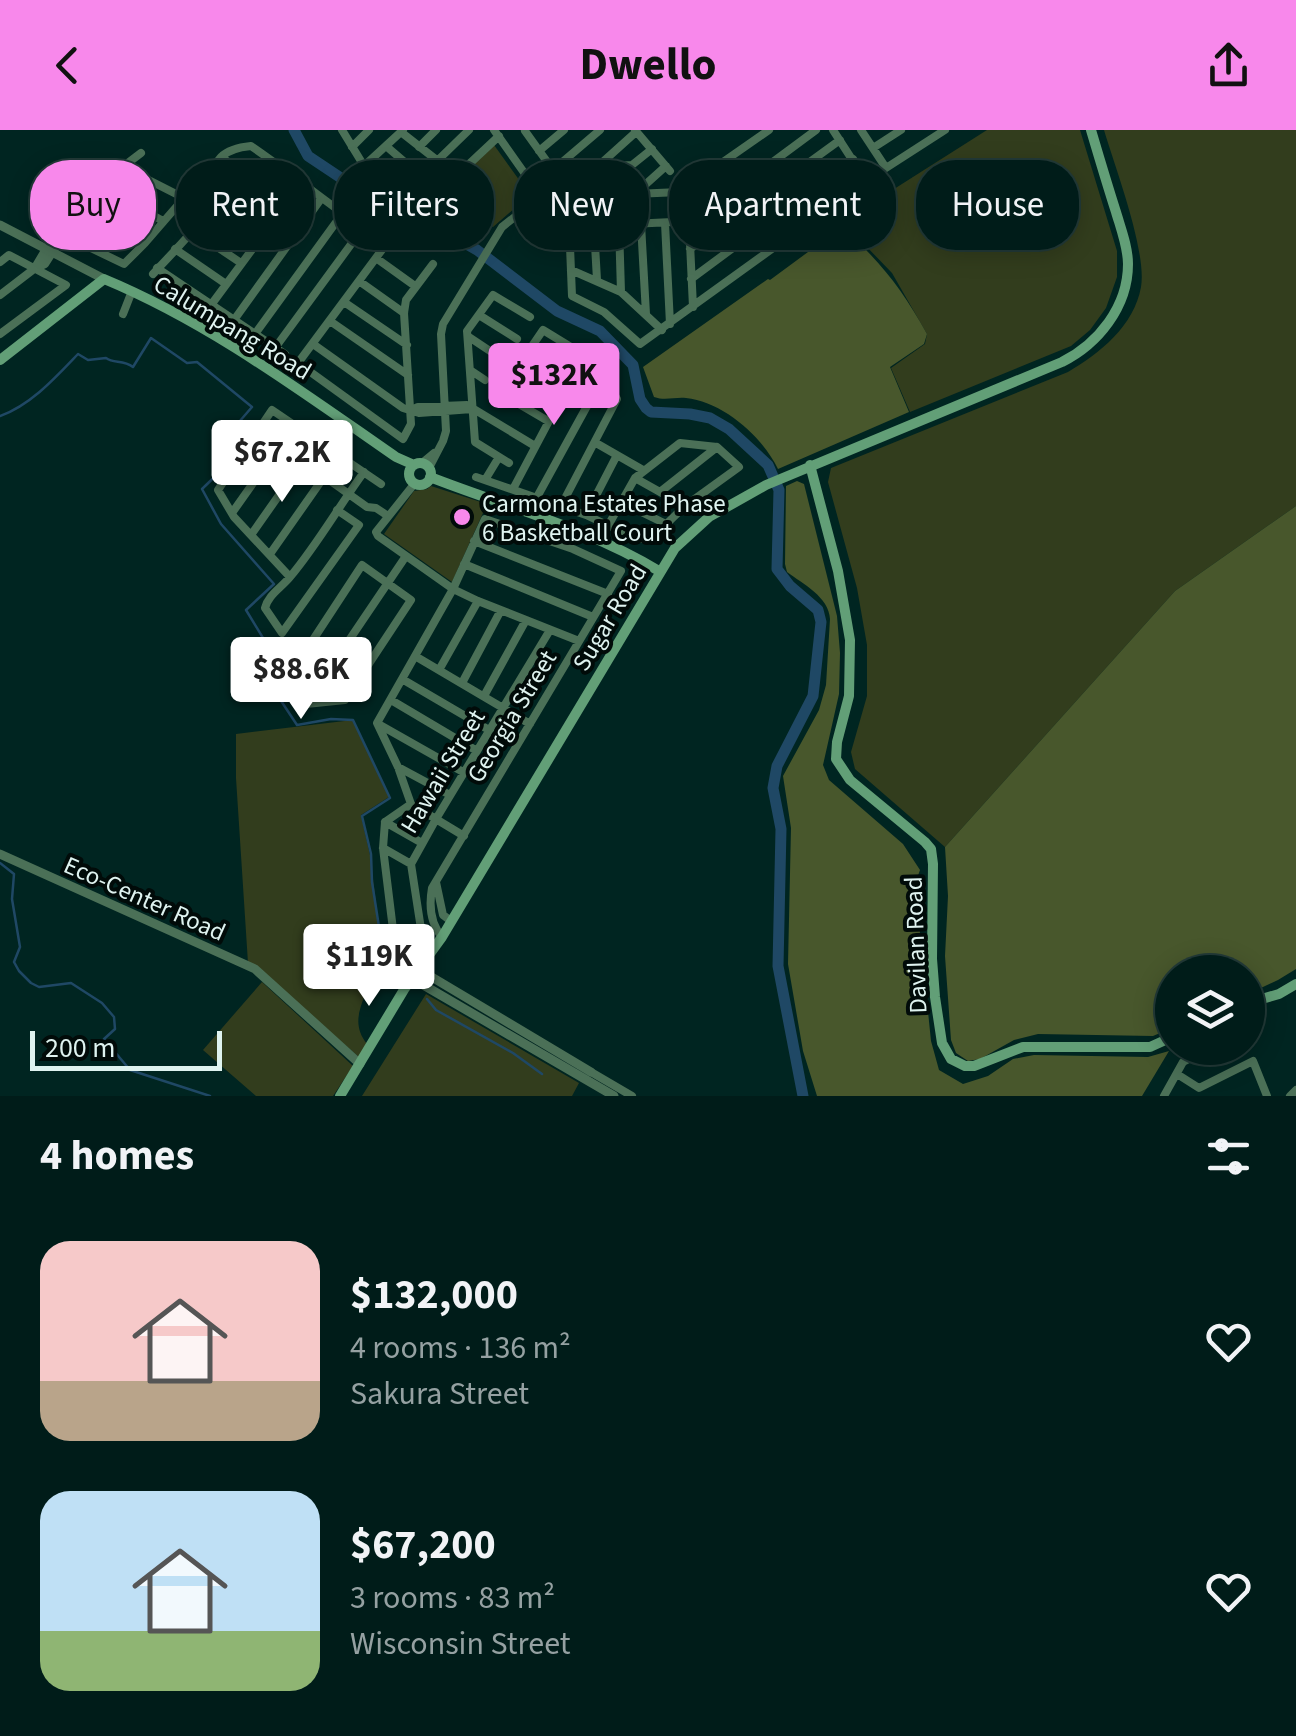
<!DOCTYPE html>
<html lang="en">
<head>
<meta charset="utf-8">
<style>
  body { margin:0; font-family:"Source Sans 3",sans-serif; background:#0e2926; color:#f1f3f6; height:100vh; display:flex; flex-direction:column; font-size:38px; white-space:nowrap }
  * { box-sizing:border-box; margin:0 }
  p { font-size:32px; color:#95a1a2 }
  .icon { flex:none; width:55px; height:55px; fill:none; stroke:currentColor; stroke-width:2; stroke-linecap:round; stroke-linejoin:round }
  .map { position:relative; height:966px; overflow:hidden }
  .details { display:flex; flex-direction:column; background:#001c19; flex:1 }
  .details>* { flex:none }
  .hud { position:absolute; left:30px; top:30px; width:1238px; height:90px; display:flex; gap:20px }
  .controls { position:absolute; left:1155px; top:825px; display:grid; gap:20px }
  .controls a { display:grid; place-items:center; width:110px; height:110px; border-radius:50%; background:#001c19; box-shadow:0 5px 25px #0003,0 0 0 2px #223a38; font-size:50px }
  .scale { position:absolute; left:30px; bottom:25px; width:192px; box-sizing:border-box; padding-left:10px; border:5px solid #dff3f0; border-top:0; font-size:28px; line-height:35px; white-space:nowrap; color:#dff3f0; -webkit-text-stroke:8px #010b09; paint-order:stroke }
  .price { position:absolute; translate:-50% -85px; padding:0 22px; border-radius:10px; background:#fff; color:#222; font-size:32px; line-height:65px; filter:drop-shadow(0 2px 5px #0008) }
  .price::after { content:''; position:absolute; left:50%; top:60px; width:30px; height:22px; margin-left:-15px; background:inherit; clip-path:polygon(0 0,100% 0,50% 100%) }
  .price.current { background:#f888eb; color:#111 }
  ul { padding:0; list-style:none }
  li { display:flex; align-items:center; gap:30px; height:250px; padding:0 40px }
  li span { display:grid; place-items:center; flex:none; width:280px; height:200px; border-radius:30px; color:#555 }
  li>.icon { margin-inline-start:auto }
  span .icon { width:120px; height:120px; fill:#fffc; stroke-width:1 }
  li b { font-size:42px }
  h2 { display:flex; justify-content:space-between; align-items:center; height:120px; padding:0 40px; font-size:42px }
  .chip { padding:0 35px; border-radius:40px; background:#001c19; box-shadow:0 5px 25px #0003,0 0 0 2px #223a38; font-size:35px; line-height:90px }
  .chip.current { background:#f888eb; color:#111 }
  header { display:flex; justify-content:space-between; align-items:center; height:130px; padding:0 40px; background:#f888eb; color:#111; font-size:45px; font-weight:700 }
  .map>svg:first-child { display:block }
</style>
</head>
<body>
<header><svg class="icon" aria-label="back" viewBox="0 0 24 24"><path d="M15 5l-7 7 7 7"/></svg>Dwello<svg class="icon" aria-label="share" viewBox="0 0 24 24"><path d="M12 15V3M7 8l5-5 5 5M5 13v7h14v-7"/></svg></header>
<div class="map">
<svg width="1296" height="966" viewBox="0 0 1296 966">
  <rect width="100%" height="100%" fill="#002521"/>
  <!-- green -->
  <path fill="#323d1d" d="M987,0H1080L1117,121V147L1106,178L1090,200L1071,216L910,282L891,238L925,214L927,204L892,143L864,114L842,96L872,73Z
    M1104,0H1296V376L1175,461L945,717L855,639L851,622L867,566V515L857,458L828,352L831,338L1068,242C1100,223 1134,196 1141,157C1147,121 1115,37 1104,0Z
    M494,15L530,65L493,97L455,77L441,74L436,62L450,56Z
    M431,356L487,374L452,452L384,404L414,361L427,359Z
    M353,590L389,667L361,685L370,725L383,829L380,840L373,842C367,868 347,889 367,914L359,927L257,839L248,833L236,648V604Z
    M262,852L353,936L333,966H256L203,920Z
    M426,864L579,953L572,966H362Z"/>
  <!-- forest -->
  <path fill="#48572c" d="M842,97C881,132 902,159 927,204L924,214L890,237L909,282L778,339C762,306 723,272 686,268C674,267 665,271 654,267L643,237L768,149L770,150Z
    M797,351L804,354L837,486L840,523L839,564L823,635L829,650L903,714L920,740L915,754L931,911L939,940L963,954L988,946L1013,929L1034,925L1148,927L1169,921L1142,966H817L803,921L788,834L791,698L783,646L819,580L826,555L830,489C829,467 803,454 787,442L785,434L786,356Z
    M1296,376V839L1278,850L1248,864V842H1172V898L1153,906L1038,904L1014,910L980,929L968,931L956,923L951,910L945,826L948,766L945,717L1175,461Z"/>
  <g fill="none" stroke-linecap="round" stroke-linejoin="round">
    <!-- stream -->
    <path stroke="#1f4865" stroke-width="2.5" d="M0,286C31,275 56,247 78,224L88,230L106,228C114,234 123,229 133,237L151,208L187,233L197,232L252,277L220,314L233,329L202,359L221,394L274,454L246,480L277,531L262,542L297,595L331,589L353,590L390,668L362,686L371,724L372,752L384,829L381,842L397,843L403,848
      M0,733L14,744L12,769L20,817L14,832L19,841L31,853L39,857L71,853L102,873L114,887L115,899L104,909L130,940L210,966
      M427,869L436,880L513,923L542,944"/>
    <!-- river -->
    <path stroke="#1f4865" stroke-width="11" d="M294,0L308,26L341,48L375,79L386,85L442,100L477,120L557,181L600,201L633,235L640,269L646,278L651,282L690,284L710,288L729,299L768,335L779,360L777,439L790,456L818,480L821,492L813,566L777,636L773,658L781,699L778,836L803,966"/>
    <!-- minor -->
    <path stroke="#4b7057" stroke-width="8" d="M342,0L364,36L402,67L408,70L451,51L499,6
      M494,0L542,68
      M635,0L670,41
      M861,0L886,38L945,0
      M525,1L553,40L632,35L652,19
      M401,2L457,46
      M386,16L436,59
      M352,17L369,0
      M419,17L436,0
      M873,18L901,0
      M539,21L564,0
      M221,27L288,71
      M437,31L469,0
      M364,36L403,0
      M596,38L636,2
      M553,40L600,0
      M213,53L271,93
      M98,55L163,91
      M636,63L666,36
      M568,67L572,166L604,182L640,214L866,51L833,0
      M72,75L145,113
      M208,79L256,113
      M37,92L124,134L145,113L184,68L123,37
      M689,92L693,177
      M665,93L670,194
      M641,94L646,184
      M619,95L621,162
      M45,96L141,23
      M569,97L693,91L816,0
      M594,97L597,150
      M192,100L241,133
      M387,113L298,233L403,309L411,294L404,183L406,170L433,134
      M175,119L226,154
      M690,119L840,10
      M376,128L415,156
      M0,132L9,125L66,155L0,204
      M157,138L285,224
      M34,139L56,102
      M571,140L621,162L662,200
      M153,144C168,127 203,94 210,74C215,59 209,40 221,27C228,20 241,17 251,16C289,42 325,71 363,98L275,218
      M691,149L853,29
      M359,151L404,183
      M0,165L34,139L45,134L63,106
      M344,172L407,215
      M123,184L132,161
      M479,185L517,209
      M234,190L321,69
      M330,191L408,245
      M194,192L205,177L211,175L302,52
      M200,196L210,182L211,175
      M255,204L342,84
      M469,207L502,229
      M313,214L403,278L419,283L472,279
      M528,222L572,247
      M470,240L485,250
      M514,242L560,269
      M411,280L418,277L467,275L535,316
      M548,291L500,263L543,200L597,233L617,269L561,376
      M259,300L367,377L376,378L388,386
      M596,313L643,340
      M422,333L434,323
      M509,333L475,312L467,201L493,165L530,187
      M429,338L443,311L446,301L441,204L443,194L502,97L535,71L542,68L680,62L769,0
      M476,347L586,385L633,407L643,409L652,408L685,376L739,337L717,317L680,313L635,348L609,394
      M635,348L685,376
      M485,350L499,327
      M415,353L376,402L378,406L453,459L478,471L579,511
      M513,359L584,225
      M660,362L717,317
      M537,367L603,247
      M621,372L666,394
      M337,380L359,395L282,503L265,478C268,465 281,458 290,447C317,415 339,376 364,342
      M232,383L280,315
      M586,385L617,325
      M251,405L303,331
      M474,411L608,464
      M270,424L324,347
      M464,434L593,487
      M290,447L234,387L218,360L272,280L381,354
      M415,526L530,594
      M279,535L306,574L345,570L411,470L362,435L288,548
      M439,540L478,471
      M402,549L489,600
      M462,553L501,480
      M484,566L526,490
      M391,570L477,621
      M306,574L406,426
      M380,595L463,642
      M398,637L450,665
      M411,674L464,706
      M385,692L411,674L398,637L377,593L453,459L485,389L573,419L621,441L432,758C429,775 430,793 442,807
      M385,692L383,718L396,824L420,817L423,812L411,734L436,689L550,500
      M385,692L422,713
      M383,718L411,734
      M436,752L443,785L451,791
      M591,942L632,966
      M1177,944L1199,958L1253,931L1267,966
      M1164,966L1183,932L1210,918
      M1290,966L1296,960"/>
    <!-- tertiary -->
    <path stroke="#4b7057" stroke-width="9" d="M0,95L104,149
      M0,724L255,839L360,934
      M420,840L591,942
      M413,849L614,966"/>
    <!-- secondary -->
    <path stroke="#629f77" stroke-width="10" d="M0,230L104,149C210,193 302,262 396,327L414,335
      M409 344a11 11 0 1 1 22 0a11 11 0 1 1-22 0Z
      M810,335L838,441L850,510L849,566L837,612L836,629L850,650L925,712L931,719L933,734L932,829L935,867L942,913L951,929L965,936H974L1023,917H1150L1172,907
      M430,347C507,377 588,398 659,441
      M1248,873L1279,864L1296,854
      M340,966L405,858L442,807L675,418L709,387L766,355L1062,232C1098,214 1128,177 1128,134C1128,117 1121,99 1116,82C1107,54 1099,27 1091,0"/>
  </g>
  <!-- markers -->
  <circle fill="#f888eb" stroke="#010b09" stroke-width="4" cx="462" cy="387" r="10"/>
  <g text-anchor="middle" stroke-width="8" stroke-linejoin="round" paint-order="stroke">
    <!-- street labels -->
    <g font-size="25" fill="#dff3f0" stroke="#010b09">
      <text transform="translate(233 197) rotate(31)" y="9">Calumpang Road</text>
      <text transform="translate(609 487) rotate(-59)" y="9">Sugar Road</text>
      <text transform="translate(511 586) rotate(-59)" y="9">Georgia Street</text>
      <text transform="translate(442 641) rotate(-59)" y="9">Hawaii Street</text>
      <text transform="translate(145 768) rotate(24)" y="9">Eco-Center Road</text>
      <text transform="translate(915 815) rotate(-92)" y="9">Davilan Road</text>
    </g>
    <!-- poi labels -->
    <g font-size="25" fill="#dff3f0" stroke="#010b09" text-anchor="start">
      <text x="482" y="382">Carmona Estates Phase<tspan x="482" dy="29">6 Basketball Court</tspan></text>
    </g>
  </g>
</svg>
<div class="controls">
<a><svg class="icon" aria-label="layers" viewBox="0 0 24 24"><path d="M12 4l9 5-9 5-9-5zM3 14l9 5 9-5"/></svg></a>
</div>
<div class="scale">200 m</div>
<b class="price current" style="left:554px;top:298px">$132K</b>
<b class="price" style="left:282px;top:375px">$67.2K</b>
<b class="price" style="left:301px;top:592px">$88.6K</b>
<b class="price" style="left:369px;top:879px">$119K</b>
<div class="hud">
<a class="chip current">Buy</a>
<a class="chip">Rent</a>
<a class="chip">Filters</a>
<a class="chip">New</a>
<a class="chip">Apartment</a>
<a class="chip">House</a>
</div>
</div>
<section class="details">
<h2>4 homes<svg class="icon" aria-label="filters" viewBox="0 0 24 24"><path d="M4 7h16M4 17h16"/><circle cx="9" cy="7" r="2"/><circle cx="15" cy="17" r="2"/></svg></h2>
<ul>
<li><span style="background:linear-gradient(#f6c9c9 70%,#b9a48a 0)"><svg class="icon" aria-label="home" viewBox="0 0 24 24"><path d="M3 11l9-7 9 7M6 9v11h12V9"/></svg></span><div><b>$132,000</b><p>4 rooms · 136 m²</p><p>Sakura Street</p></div><svg class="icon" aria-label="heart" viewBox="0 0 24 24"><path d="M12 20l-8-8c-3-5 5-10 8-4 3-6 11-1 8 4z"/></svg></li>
<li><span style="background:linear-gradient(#bfe0f5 70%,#8fb573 0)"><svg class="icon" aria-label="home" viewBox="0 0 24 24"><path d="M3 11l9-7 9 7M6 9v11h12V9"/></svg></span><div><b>$67,200</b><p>3 rooms · 83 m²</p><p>Wisconsin Street</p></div><svg class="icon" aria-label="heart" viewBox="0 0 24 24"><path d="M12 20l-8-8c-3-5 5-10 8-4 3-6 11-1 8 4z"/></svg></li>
</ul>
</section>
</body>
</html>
